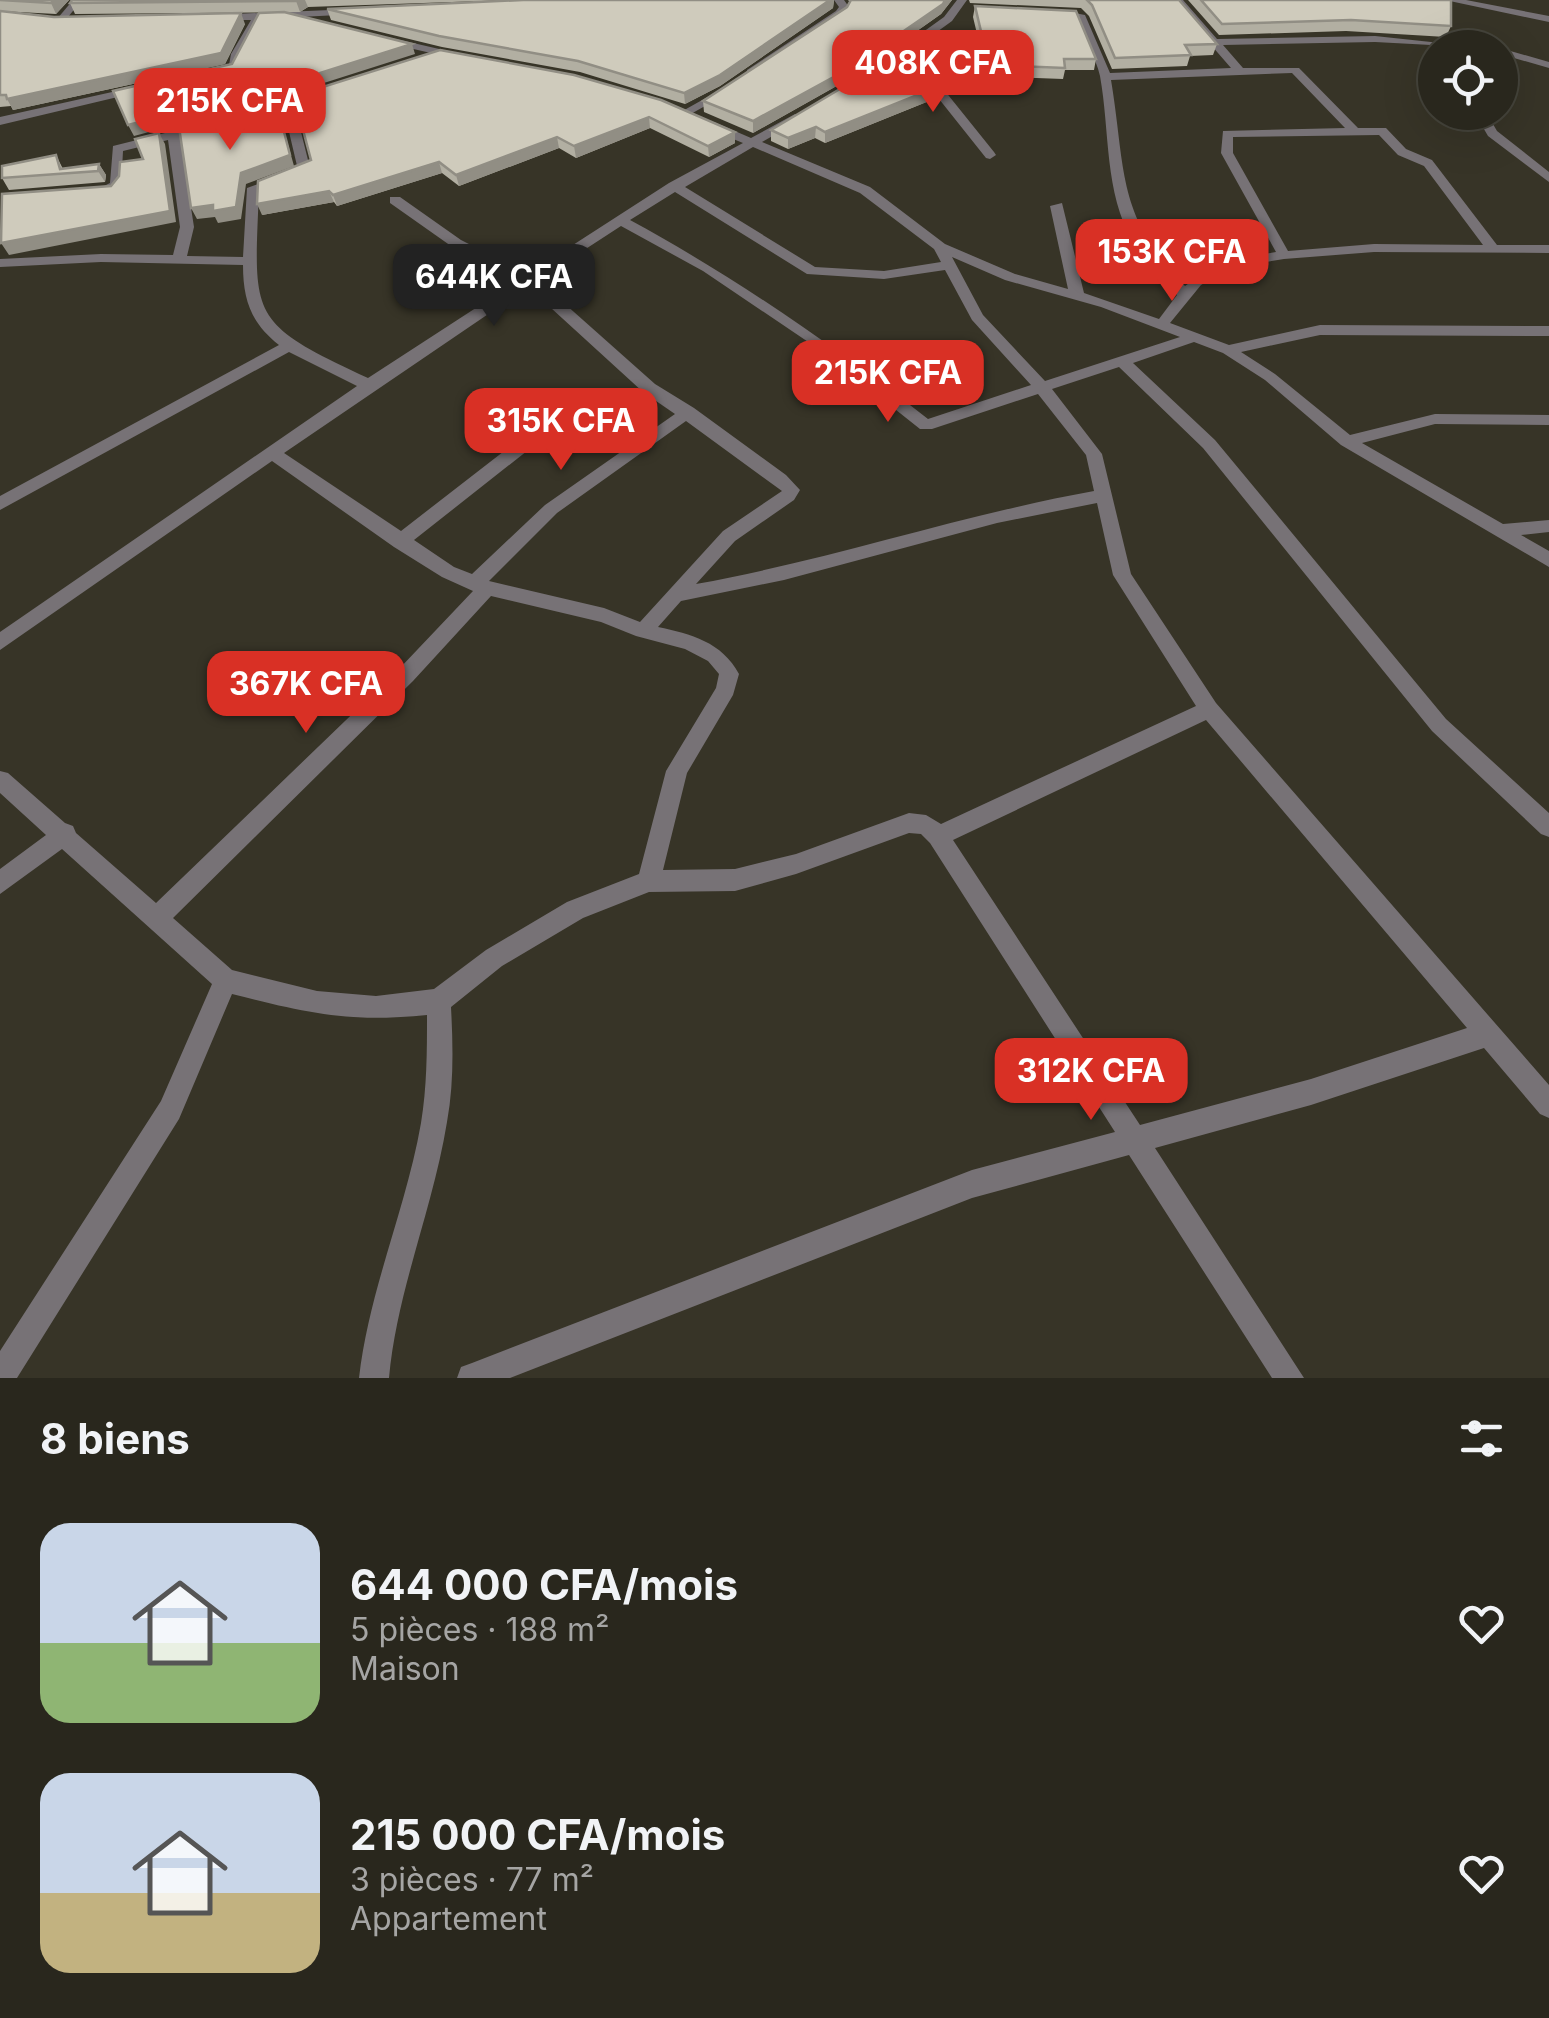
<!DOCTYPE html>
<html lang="fr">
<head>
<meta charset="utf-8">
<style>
  body { margin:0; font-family:Inter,sans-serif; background:#312f26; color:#f1f3f6; height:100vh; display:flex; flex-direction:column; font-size:38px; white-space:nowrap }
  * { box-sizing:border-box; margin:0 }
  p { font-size:32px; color:#a5a5a4 }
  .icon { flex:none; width:55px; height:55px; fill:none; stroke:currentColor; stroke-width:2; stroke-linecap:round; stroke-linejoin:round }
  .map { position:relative; height:1378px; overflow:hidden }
  .panel { display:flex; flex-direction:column; background:#29271d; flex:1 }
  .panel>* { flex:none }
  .controls { position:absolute; left:1418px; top:30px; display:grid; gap:20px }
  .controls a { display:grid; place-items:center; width:100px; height:100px; border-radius:50%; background:#29271d; box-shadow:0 10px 40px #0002,0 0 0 2px #45443b; font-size:50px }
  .price { position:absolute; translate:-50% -85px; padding:0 22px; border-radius:20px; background:#d93025; color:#fff; font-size:32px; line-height:65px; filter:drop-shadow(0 2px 5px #0008) }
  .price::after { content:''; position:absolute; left:50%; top:60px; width:30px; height:22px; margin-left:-15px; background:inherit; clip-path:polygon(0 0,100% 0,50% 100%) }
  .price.selected { background:#222; color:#fff }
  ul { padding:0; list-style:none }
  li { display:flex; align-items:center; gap:30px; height:250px; padding:0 40px }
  li span { display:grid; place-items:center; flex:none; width:280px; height:200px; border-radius:30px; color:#555 }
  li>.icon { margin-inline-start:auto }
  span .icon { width:120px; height:120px; fill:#fffc; stroke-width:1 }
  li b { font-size:42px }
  h2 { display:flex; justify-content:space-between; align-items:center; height:120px; padding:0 40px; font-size:42px }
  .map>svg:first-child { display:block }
</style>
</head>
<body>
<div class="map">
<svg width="1549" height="1378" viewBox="0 0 1549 1378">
  <rect width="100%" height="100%" fill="#373427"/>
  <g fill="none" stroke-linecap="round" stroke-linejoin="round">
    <!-- service -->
    <path fill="#777276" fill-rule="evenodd" d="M73,0H82L63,23H57V19Z"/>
    <!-- minor -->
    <path fill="#777276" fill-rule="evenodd" d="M834,0H844L849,7L844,15L755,74H747V70L836,11L839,7Z
      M957,0H967L952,21L912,50L994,152L996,155L990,159L986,158L904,55L876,75L866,73L944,17Z
      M1172,0H1183L1217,39L1375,36L1487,48L1375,42L1223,45L1243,68H1299L1358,128H1386L1406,149L1432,160L1497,245H1549V253L1374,252L1284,259L1230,268L1201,285L1170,323L1229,345L1320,325L1549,326V336L1320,335L1241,352L1275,374L1350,435L1435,414L1549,415V425L1435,424L1362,443L1503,524L1549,520V532L1521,535L1549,551V567L1341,445L1265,380L1223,353L1194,342L1133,363L1215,440L1446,719L1549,813V837L1541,834L1432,731L1203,448L1119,367L1052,389L1102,454L1131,574L1216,703L1549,1085V1118L1540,1114L1484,1048L1311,1105L1155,1148L1304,1378H1272L1129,1155L972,1198L510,1378H457L461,1367L472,1363L972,1170L1115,1132L930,843L921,834L909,833L796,874L735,891L649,892L583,918L502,966L451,1007C453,1045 454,1084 447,1122C433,1209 397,1290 389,1378H359C369,1290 406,1209 421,1123C427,1087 427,1051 427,1015C349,1023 307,1013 232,994L179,1119L17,1378H0V1351L161,1101L212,984L62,849L0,894V869L46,835L0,793V771L8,773L65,823L73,826L76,833L156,903L399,669L473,591L442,577L394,547L272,461L0,650V632L357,386L289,352L0,510V496L279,345C251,323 243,300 243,265L101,262L0,267V259L101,254L173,255L180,227L168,140L123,151L121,188L100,195L94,191L110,183L113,146L205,123L209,124V130L180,137L194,227L187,256L243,257L247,188L298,170L282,102L320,90L324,91V95L294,104L311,172L259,190C254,317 247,322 368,378L519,280L451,246L390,203V197H400L461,240L528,274L669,183L743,143L706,128V122H714L751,138L795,114L801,118L799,121L762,142L870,187L945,244L1015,274L1068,289L1050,206L1062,203L1084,293L1159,319L1177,295C1161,279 1145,262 1133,242C1104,192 1110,131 1100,76C1096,56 1082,39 1076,19L1048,12L1053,9L1085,15L1110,73L1231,68ZM1292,73L1345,128L1223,131L1221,153L1276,252L1221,261L1185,286C1116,216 1126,170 1111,80ZM1379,135L1398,155L1424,166L1483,245L1374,244L1288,251L1233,153V137ZM753,147L860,193L934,249L941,262L884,271L815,267L685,187ZM675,192L807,274L884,279L945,270L972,320L1031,385L928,419C830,343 738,279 630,220ZM621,226L703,271L823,352L920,429H932L1038,394L1086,455L1094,491C960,515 830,560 696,584L735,541L794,500L800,490L786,475L694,408L655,384L538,280ZM952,257L1005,280L1101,307L1180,337L1045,381L983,315ZM528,287L643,392L675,414L545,505L472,574L454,567L414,540L565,421V413H553L401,531L284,453ZM686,421L782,491L723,531L640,622L604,608L489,581L557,513ZM1097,503L1113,575L1196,706L941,824L926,815L909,813L796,854L735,869L663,870L687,773L733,695L739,674C722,642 691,634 658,627L681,601L784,580L997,523ZM491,596L601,622L636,636L685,649L708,661L719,674L716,688L666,771L639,874L567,902L486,950L434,989L376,996L317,991L232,970L173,918L413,681ZM1206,720L1467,1028L1311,1079L1140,1125L953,840Z
      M1445,0H1466L1549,16V22Z
      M354,9L358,14L261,19L241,54L238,69L217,75L211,72L229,65L231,54L251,20H215L211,15Z
      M387,37L461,54L462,56L457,59L383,42L382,40Z
      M1500,48L1549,62V68L1500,54Z
      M139,86L145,89L143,91L0,125V117Z
      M720,90L730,92L689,115L679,113Z
      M1474,112H1486L1497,131L1549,172V182L1488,136Z"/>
  </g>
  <!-- wall -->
  <path fill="#b2afa2" d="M0,0H69L56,14L0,11L54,17L245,24L225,64L13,110L11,106L0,107Z
    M72,0H510L308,7L300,12L75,14L70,3Z
    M523,0H834L833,8L720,86L685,104L580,72L442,47L331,20L327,9Z
    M848,0H952L941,14L849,79L753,133L704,112L703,101L847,7L850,2Z
    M969,0H1179L1217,44L1213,55L1190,56L1187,66L1112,69L1089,16L1081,8L970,3Z
    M1188,0H1451V26L1446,37L1346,31L1219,35Z
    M975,6L1096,59L1094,70H1065L1063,79L987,76L973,17Z
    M440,50L735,143L709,157L650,128L576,158L559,148L459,186L442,173L337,206L334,202L262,215L311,160Z
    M934,99L825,143L815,138L788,149L771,141V130Z
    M56,155L63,169L99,164L106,175L105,182L9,190L2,178Z"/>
  <!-- shaded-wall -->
  <path fill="#918e84" d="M54,0H69L56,14L51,3Z
    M299,0H305L308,7L300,12L296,1Z
    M830,0H834L833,8L720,86L685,104L684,93Z
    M945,0H952L941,14L849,79L753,133V121Z
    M241,13L245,24L225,64L13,110L7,99Z
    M412,44L415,54L283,96L134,136L128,125Z
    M935,88L934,99L825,143V132Z
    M276,101L294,166L246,184L241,219L218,223L215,217L197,219L191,208L241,173Z
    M649,117L650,128L576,158L574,146Z
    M816,127L815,138L788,149V138Z
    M735,132V143L709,157L708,146Z
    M159,133L165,144L176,222L9,255L1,243L170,211Z
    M557,137L559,148L459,186L456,175Z
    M439,162L442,173L337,206L333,195Z
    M99,164L106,175L105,182L98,171Z
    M329,191L334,202L262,215L257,204Z"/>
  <!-- building -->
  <path fill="#cfcbbc" stroke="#918e84" stroke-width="2.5" d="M0,0H54L51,3Z
    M72,0H299L296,1L70,3Z
    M523,0H830L720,75L684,93L578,61L439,36L327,9Z
    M851,0H945L943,4L850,68L753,121L703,101L847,7Z
    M1087,0H1179L1217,44L1185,45L1191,55L1115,58L1092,5Z
    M1201,0H1451V26L1351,20L1222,24Z
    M975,6L1076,11L1096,59H1064L1065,68L989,65Z
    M0,11L54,17L241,13L221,53L7,99L6,95H0Z
    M284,12L412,44L279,86L128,125L113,91L232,64L259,13Z
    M440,50L574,75L661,100L735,132L708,146L649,117L574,146L557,137L456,175L439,162L333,195L329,191L257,204L258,181L311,160L294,96Z
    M892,58L935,88L825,132L816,127L788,138L771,130Z
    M276,101L290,155L241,173L236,207L213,211V205L191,208L179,127Z
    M159,133L170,211L1,243L2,194L111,186L119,176L120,162L143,159L135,139Z
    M56,155L60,169L99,164L98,171L2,178V166Z"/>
</svg>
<div class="controls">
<a><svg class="icon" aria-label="locate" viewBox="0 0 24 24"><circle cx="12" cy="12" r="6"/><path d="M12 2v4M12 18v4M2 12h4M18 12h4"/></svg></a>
</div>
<b class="price" style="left:933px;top:115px">408K CFA</b>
<b class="price" style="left:230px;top:153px">215K CFA</b>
<b class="price" style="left:1172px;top:304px">153K CFA</b>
<b class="price selected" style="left:494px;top:329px">644K CFA</b>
<b class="price" style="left:888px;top:425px">215K CFA</b>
<b class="price" style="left:561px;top:473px">315K CFA</b>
<b class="price" style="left:306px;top:736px">367K CFA</b>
<b class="price" style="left:1091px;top:1123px">312K CFA</b>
</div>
<section class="panel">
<h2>8 biens<svg class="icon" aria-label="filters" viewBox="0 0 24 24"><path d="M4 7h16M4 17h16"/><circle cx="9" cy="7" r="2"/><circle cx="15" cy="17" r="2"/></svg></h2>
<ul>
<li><span style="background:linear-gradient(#c9d6e8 60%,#8fb573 0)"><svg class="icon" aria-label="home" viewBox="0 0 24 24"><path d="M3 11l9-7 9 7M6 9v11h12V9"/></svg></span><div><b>644 000 CFA/mois</b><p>5 pièces · 188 m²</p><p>Maison</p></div><svg class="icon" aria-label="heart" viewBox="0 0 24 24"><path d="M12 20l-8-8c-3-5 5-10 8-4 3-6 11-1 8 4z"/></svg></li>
<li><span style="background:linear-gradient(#c9d6e8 60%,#c2b280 0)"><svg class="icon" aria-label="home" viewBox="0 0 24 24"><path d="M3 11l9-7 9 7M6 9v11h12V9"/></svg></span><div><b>215 000 CFA/mois</b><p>3 pièces · 77 m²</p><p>Appartement</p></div><svg class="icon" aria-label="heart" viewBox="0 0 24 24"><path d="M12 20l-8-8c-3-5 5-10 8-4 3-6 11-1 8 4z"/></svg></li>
</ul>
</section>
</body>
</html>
